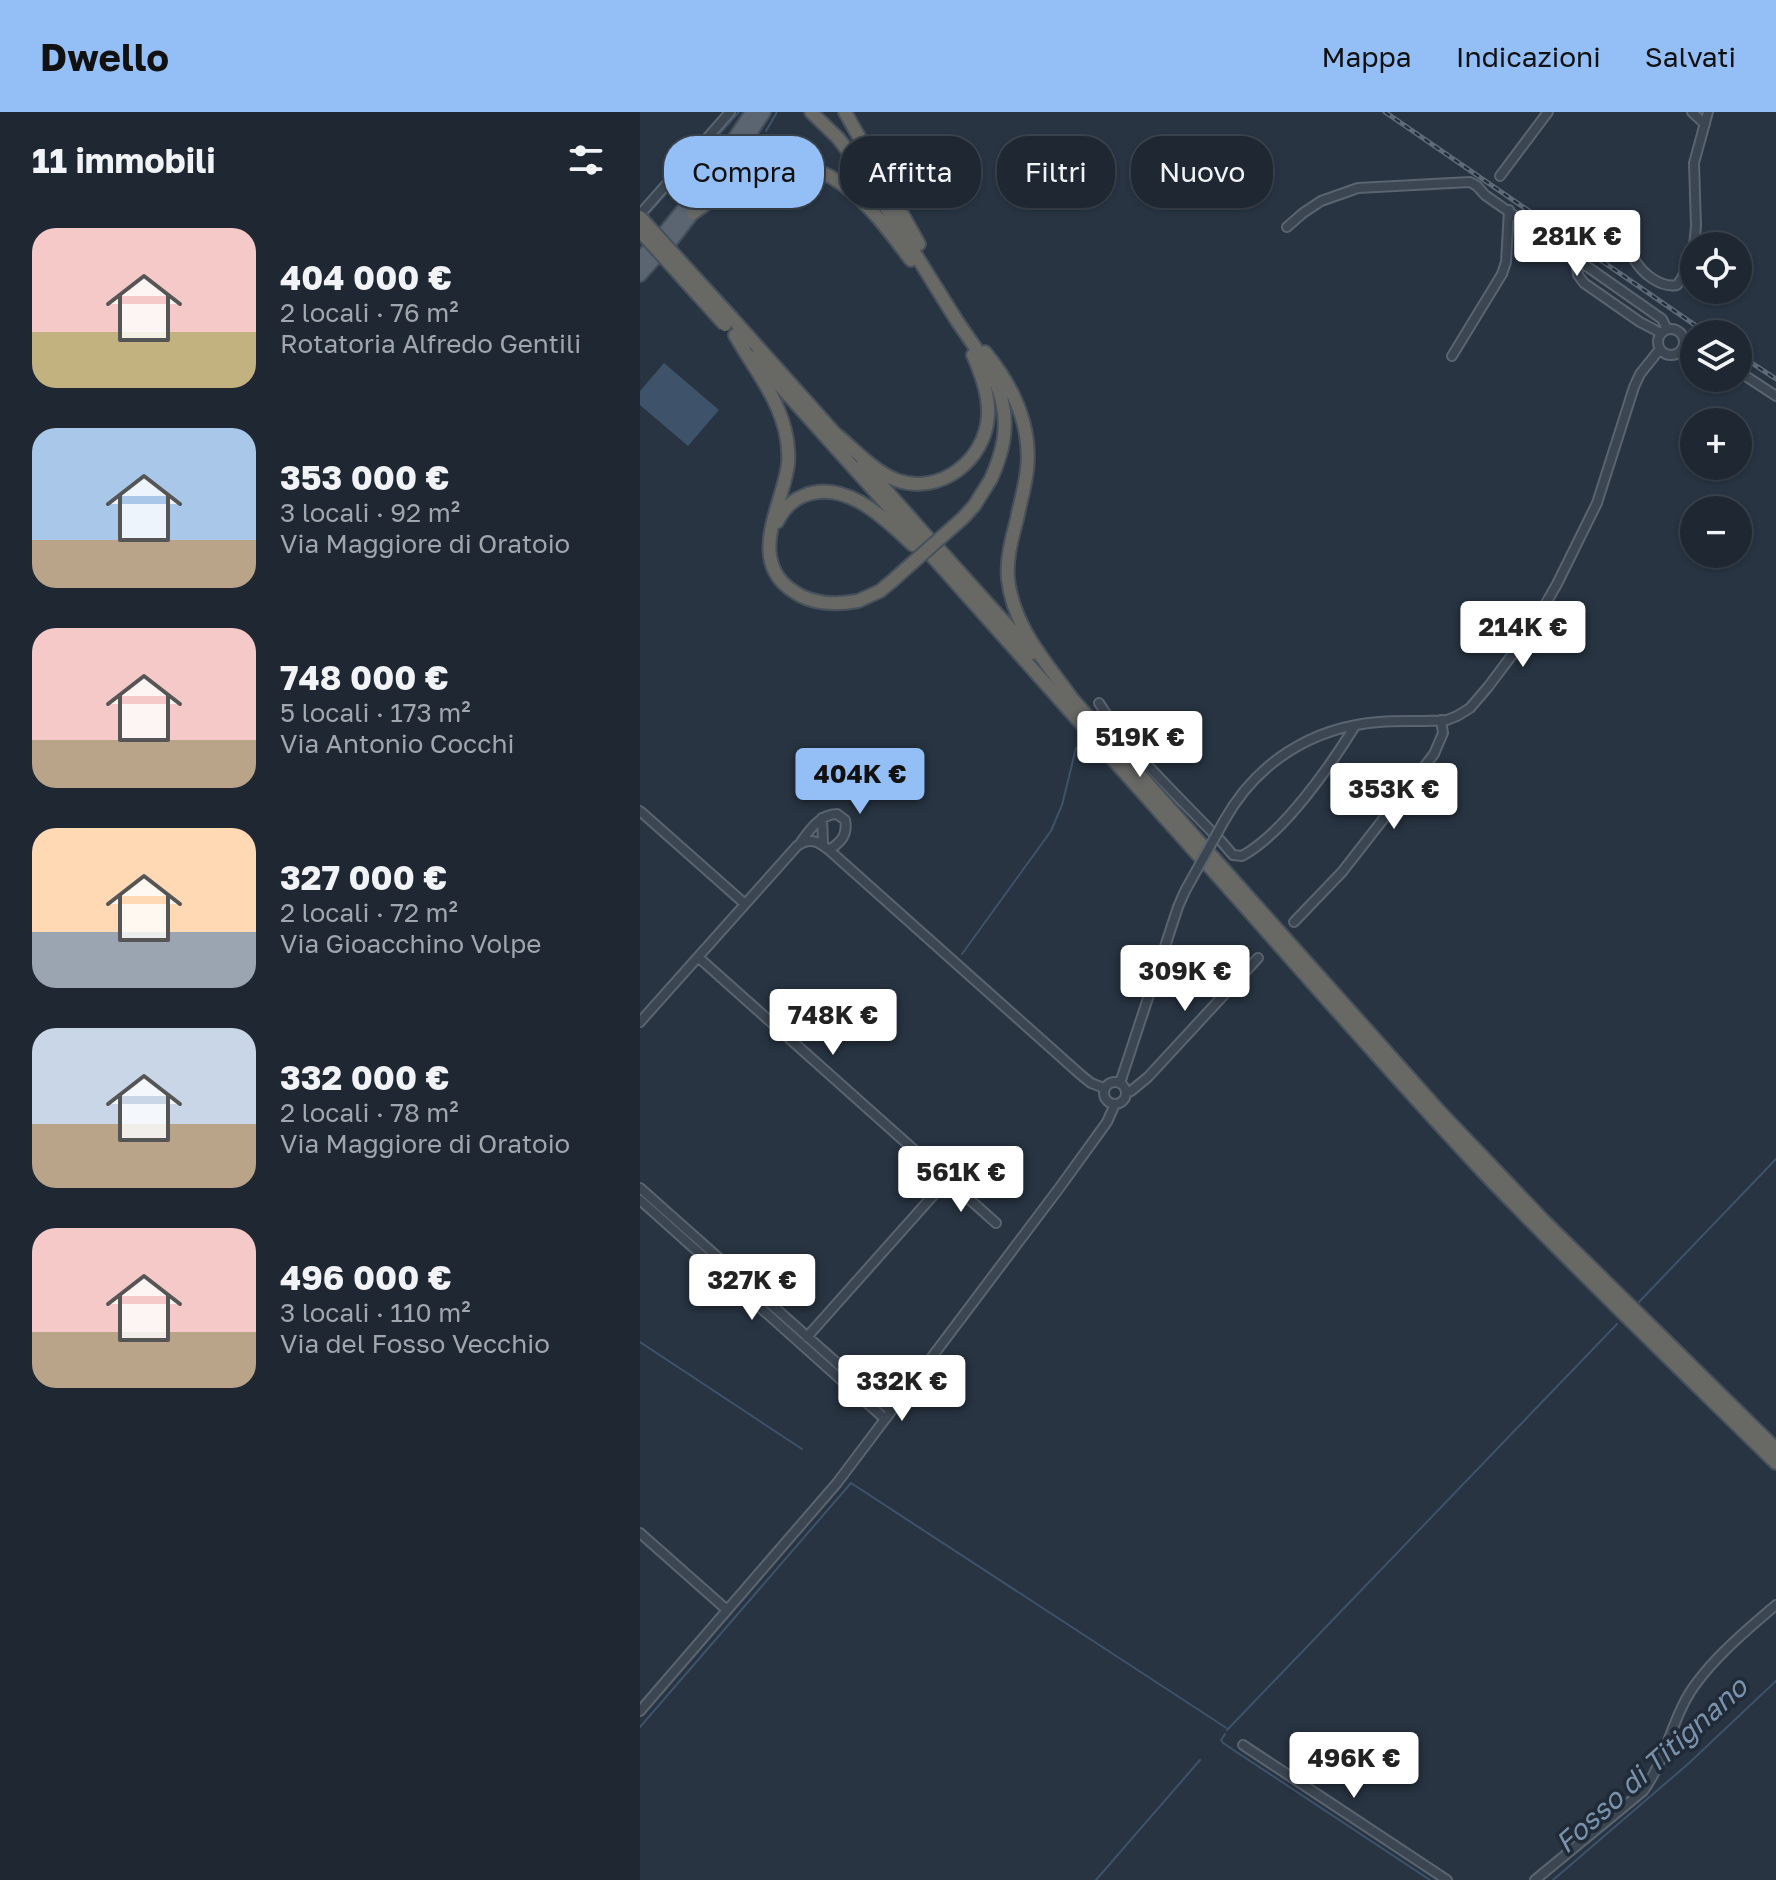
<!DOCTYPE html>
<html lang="it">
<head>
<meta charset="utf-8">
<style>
  body { margin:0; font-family:"Golos Text",sans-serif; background:#2b333e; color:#f1f3f6; height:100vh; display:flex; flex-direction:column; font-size:30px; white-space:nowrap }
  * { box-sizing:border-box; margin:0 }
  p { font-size:26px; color:#a1a5ac }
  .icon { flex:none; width:44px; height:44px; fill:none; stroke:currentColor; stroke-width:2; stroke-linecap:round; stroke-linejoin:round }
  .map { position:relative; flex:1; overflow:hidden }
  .drawer { display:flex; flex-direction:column; background:#1e2732; width:640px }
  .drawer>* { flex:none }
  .top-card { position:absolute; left:24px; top:24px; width:760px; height:72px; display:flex; gap:16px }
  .controls { position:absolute; left:1040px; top:120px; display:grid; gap:16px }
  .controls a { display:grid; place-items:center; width:72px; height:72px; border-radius:50%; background:#1e2732; box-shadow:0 2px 6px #0004,0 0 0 2px #3c444d; font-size:40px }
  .price { position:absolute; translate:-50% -68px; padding:0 18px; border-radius:8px; background:#fff; color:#222; font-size:26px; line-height:52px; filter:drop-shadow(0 2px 4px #0008) }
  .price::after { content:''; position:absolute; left:50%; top:48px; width:24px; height:18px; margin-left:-12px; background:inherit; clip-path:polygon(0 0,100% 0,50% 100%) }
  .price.active { background:#94bef6; color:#111 }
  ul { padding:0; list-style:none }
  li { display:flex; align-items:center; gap:24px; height:200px; padding:0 32px }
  li span { display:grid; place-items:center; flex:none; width:224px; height:160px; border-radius:24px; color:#555 }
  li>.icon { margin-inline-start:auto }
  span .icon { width:96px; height:96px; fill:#fffc; stroke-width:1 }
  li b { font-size:34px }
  h2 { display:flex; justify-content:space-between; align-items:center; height:96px; padding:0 32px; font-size:34px }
  .chip { padding:0 28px; border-radius:32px; background:#1e2732; box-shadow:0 2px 6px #0004,0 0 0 2px #3c444d; font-size:28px; line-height:72px }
  .chip.active { background:#94bef6; color:#111 }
  header { display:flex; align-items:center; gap:48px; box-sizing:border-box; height:112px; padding:0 40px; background:#94bef6; color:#111 }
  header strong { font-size:38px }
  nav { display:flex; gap:44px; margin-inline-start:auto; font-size:28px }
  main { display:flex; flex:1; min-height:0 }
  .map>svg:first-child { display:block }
</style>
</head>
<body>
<header>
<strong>Dwello</strong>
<nav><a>Mappa</a><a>Indicazioni</a><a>Salvati</a></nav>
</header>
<main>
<section class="drawer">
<h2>11 immobili<svg class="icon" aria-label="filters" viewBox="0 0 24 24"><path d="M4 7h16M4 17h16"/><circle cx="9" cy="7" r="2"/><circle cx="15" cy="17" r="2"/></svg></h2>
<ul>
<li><span style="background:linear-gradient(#f6c9c9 65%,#c2b280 0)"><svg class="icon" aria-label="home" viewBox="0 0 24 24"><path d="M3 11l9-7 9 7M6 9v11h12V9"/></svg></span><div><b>404 000 €</b><p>2 locali · 76 m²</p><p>Rotatoria Alfredo Gentili</p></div></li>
<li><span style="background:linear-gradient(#a9c7e8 70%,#b9a48a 0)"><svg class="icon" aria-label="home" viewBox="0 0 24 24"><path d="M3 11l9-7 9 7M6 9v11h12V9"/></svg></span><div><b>353 000 €</b><p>3 locali · 92 m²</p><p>Via Maggiore di Oratoio</p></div></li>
<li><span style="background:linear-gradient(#f6c9c9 70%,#b9a48a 0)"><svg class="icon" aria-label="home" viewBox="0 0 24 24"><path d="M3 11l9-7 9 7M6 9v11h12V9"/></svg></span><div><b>748 000 €</b><p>5 locali · 173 m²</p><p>Via Antonio Cocchi</p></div></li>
<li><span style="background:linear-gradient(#ffd9b3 65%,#9aa5b1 0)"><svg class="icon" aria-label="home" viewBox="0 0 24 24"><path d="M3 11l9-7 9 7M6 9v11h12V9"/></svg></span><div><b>327 000 €</b><p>2 locali · 72 m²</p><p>Via Gioacchino Volpe</p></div></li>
<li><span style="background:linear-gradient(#c9d6e8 60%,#b9a48a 0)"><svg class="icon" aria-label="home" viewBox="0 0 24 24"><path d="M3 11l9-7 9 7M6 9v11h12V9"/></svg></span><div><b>332 000 €</b><p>2 locali · 78 m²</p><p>Via Maggiore di Oratoio</p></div></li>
<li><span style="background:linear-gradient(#f6c9c9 65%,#b9a48a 0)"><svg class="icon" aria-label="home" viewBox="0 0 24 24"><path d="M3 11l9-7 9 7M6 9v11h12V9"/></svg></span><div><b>496 000 €</b><p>3 locali · 110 m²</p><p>Via del Fosso Vecchio</p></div></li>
</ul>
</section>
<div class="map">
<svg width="1136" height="1768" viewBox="0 0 1136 1768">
  <rect width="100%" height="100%" fill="#283442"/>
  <!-- water -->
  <path fill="#3e526a" d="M24,251L79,298L48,334L0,293V279Z"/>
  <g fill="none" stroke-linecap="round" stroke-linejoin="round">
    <!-- stream -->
    <path stroke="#3e526a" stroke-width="2" d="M126,19L137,0
      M7,103L99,0
      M322,842L411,719L422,693L436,636
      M998,1191L1136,1047
      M0,1230L162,1337
      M0,1615L211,1371L588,1617
      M587,1618L977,1212
      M585,1622L581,1628L583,1631L790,1768
      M456,1768L560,1648
      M913,1768L1048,1652L1136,1569"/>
    <!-- minor-tunnel -->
    <path stroke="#3e4957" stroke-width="8" stroke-dasharray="8 4" stroke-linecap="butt" d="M937,155L939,147L950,131"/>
    <!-- minor casing -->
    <g stroke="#5a646f" stroke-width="12">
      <path id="minor" d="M1052,0L1065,12
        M860,64L908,0
        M3,99L90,0
        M647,115L663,101L681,89L718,76L830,70L837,74L845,83L1022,207L1027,217
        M950,131C960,120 974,118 985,129C990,134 991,141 994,147C1002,161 1020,176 1037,173L1042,166L1054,136
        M1054,134L1056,114L1054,51L1068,0
        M937,156L938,163L944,171L1000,210L1021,221
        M1018 230a13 13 0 1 1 26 0a13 13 0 1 1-26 0Z
        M1043,225L1054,230
        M812,244L862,162L866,150L869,98
        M1098,259L1136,284
        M459,591C489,639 533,679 572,720
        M0,699L105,792
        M182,706L183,732
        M584,709C616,651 672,615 739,610C761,608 784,610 807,608L817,604L830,596L848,575L890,519L917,472L957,391L994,275L1000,262L1020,237
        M580,728L593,743L602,744C644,721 690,654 715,614
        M161,730C170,717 181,702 197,702L205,708C208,723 201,730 189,738
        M654,810L702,760L794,642L803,621L801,608
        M58,845L356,1111
        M0,910L157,734C170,725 178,729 189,738L441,963L451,971L464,976
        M464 981a11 11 0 1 1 22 0a11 11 0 1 1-22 0Z
        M480,971L538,795L545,779
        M486,980L491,979L508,965L618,846
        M0,1076L251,1299
        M0,1088L245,1307
        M167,1225L306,1069
        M0,1421L87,1498
        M0,1599L197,1371L420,1075L467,1010L475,992
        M603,1633L807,1768
        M895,1768L1003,1679C1022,1654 1029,1621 1043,1593C1060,1557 1105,1519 1136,1493"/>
    </g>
    <!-- primary casing -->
    <g stroke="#454f5b" stroke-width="16">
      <path id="primary" d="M24,121L64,72L112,0
        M31,129L91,51L124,0
        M0,147L9,137
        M0,163L16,145"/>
    </g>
    <!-- trunk casing -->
    <g stroke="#46515c" stroke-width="16">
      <path id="trunk" d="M171,0L198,26L218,52C252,104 284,156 317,209C334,234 355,260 362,289C369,317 362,342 351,367
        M205,0L279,132
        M53,101C75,86 97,68 122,59C190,35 236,102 271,148
        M93,207L200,327
        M95,223C114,257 141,288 147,328C148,336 149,344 148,352C143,393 106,448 153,479C172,493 195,493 218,489
        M345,240C373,274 392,313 387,358C385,375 380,391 377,407C372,426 366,447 368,467C373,514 405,549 431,585
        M114,245L283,433
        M197,323C215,338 234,359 256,368C300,384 346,348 348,303C349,282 341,262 333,243
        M223,352L290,428
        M137,410C143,398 150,389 163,384C205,366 245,407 273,433
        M298,436L392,541
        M291,443L558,743
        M428,582L563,734
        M571,743L801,1001L903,1108L1136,1337
        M567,752C660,856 751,962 847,1064C941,1162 1039,1256 1136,1351"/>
    </g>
    <!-- minor -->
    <use href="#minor" stroke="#3c4652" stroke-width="8"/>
    <!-- primary -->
    <use href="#primary" stroke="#5a6571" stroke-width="12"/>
    <!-- trunk -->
    <use href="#trunk" stroke="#686865" stroke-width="12"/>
    <!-- rail casing -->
    <g stroke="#5e6a78" stroke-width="5">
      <path id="rail" d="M745,0L1068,222
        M1098,242L1136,267"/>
    </g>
    <!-- rail -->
    <use href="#rail" stroke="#202b37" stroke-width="2" stroke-dasharray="6" stroke-linecap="butt"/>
    <!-- minor-bridge casing -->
    <g stroke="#5a646f" stroke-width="12" stroke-linecap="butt">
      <path id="minor-bridge" d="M545,779L584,709"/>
    </g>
    <!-- trunk-bridge casing -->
    <g stroke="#46515c" stroke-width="16" stroke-linecap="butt">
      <path id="trunk-bridge" d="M0,105L93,207
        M0,119L85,213
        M218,489L240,479L251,470L323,406L334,394L351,367"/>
    </g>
    <!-- minor-bridge -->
    <use href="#minor-bridge" stroke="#3c4652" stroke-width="8"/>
    <!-- trunk-bridge -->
    <use href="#trunk-bridge" stroke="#686865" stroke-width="12"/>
  </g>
  <g text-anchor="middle" stroke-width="7" stroke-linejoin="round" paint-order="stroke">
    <!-- water labels -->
    <g font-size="28" font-style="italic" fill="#7a93ad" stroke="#202b37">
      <text transform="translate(1011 1653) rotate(-42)" y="10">Fosso di Titignano</text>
    </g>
  </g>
</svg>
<div class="controls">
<a><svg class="icon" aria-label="locate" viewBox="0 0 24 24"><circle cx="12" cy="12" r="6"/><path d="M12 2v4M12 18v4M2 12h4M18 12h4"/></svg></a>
<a><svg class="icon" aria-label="layers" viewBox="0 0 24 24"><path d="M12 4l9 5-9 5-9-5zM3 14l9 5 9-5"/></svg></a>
<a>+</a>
<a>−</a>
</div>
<b class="price" style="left:937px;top:166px">281K €</b>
<b class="price" style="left:883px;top:557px">214K €</b>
<b class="price" style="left:500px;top:667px">519K €</b>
<b class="price active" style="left:220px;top:704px">404K €</b>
<b class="price" style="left:754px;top:719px">353K €</b>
<b class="price" style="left:545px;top:901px">309K €</b>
<b class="price" style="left:193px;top:945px">748K €</b>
<b class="price" style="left:321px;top:1102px">561K €</b>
<b class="price" style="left:112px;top:1210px">327K €</b>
<b class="price" style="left:262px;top:1311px">332K €</b>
<b class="price" style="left:714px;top:1688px">496K €</b>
<div class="top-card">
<a class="chip active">Compra</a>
<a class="chip">Affitta</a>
<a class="chip">Filtri</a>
<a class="chip">Nuovo</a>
</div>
</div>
</main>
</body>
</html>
